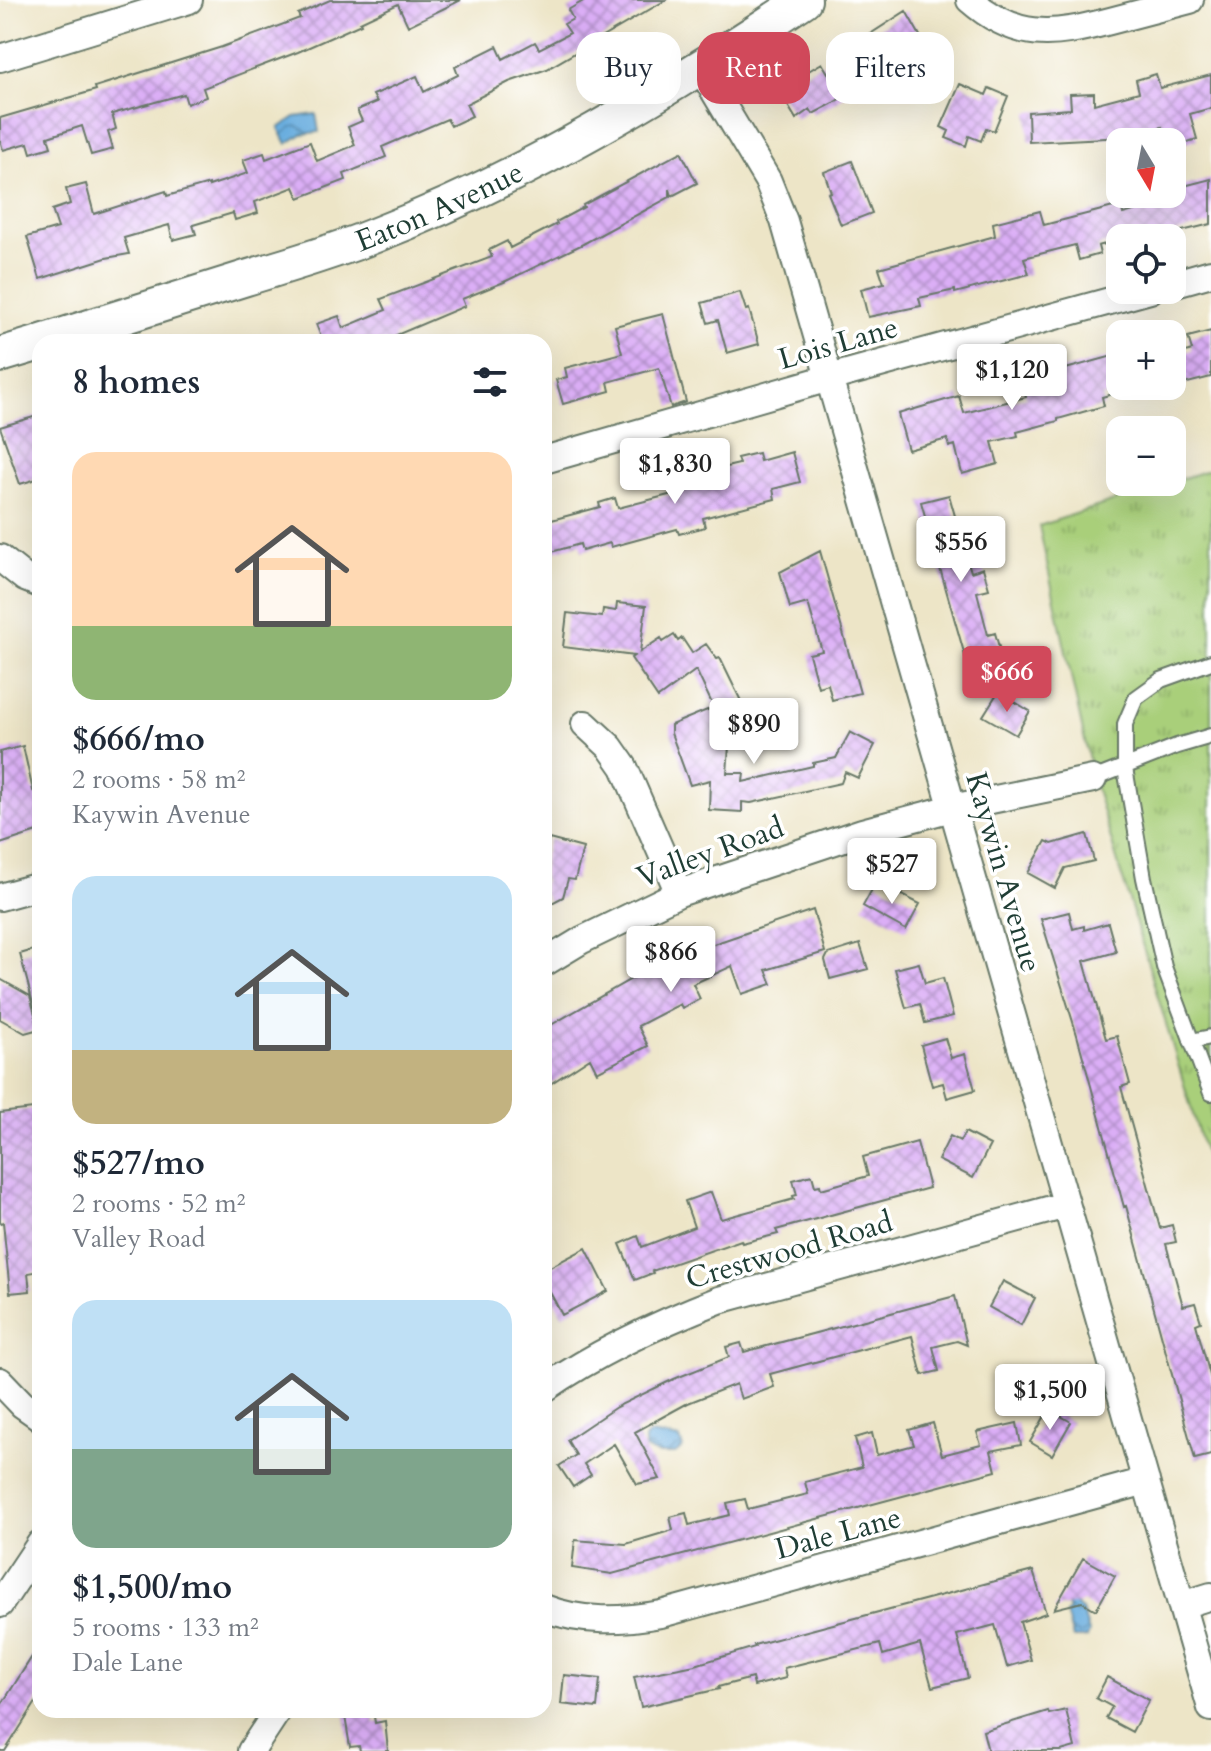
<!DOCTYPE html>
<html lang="en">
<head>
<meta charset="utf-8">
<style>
  body { margin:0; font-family:Cardo,serif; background:#f2f2f3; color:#1f2937; height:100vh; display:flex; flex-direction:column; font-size:30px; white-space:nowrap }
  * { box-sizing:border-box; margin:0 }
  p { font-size:26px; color:#747a83 }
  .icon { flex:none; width:44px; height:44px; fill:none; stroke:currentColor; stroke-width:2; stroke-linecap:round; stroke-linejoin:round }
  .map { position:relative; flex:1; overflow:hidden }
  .side { position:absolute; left:32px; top:334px; width:520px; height:1384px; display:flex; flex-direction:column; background:#fff; border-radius:24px; box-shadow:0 8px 32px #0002 }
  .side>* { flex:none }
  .hud { position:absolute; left:576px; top:32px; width:514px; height:72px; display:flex; gap:16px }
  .needle { width:52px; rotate:170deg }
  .controls { position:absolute; left:1106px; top:128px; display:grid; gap:16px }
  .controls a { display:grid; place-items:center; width:80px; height:80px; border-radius:16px; background:#fff; box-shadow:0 8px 32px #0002; font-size:40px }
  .price { position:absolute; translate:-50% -68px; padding:0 18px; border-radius:8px; background:#fff; color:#222; font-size:26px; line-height:52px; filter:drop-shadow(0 2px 4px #0008) }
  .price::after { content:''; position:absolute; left:50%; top:48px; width:24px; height:18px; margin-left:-12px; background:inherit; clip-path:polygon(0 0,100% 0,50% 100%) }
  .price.on { background:#d1495b; color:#fff }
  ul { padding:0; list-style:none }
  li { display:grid; align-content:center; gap:16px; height:424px; padding:0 40px }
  li span { display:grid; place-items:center; height:248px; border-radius:24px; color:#555 }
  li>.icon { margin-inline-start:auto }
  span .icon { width:144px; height:144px; fill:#fffc; stroke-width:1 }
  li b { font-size:34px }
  h2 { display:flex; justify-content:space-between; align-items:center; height:96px; padding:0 40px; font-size:34px }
  .pill { padding:0 28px; border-radius:24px; background:#fff; box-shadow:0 8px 32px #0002; font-size:28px; line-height:72px }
  .pill.on { background:#d1495b; color:#fff }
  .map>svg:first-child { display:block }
</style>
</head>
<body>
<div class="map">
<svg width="1211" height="1751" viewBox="0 0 1211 1751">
  <defs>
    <pattern id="park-tufts" width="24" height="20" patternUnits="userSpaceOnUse" patternTransform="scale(2)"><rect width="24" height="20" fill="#a9cf7a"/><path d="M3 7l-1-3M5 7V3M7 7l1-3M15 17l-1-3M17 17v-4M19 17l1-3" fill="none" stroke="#89a965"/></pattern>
    <pattern id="water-waves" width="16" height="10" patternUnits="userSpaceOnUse" patternTransform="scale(2)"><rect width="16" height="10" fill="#6aaedf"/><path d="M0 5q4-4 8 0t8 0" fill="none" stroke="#578fb6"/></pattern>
    <pattern id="building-cross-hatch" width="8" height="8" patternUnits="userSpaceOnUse" patternTransform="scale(2)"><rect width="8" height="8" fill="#dbaef6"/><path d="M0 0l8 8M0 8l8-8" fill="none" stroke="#b18fc8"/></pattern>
  </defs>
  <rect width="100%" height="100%" fill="#fff"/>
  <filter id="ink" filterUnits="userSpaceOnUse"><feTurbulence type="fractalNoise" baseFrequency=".0125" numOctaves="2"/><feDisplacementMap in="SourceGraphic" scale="16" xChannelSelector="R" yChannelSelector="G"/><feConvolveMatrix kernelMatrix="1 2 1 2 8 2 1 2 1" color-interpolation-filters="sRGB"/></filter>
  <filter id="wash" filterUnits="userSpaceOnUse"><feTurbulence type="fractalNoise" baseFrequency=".006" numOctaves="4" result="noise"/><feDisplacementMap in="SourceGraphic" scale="32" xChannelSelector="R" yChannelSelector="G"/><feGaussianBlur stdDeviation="1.8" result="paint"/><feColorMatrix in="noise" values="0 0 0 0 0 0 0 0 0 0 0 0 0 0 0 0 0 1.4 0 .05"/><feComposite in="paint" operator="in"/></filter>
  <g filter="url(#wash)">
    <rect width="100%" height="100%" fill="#ede5c7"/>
    <!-- park -->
    <path fill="url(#park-tufts)" stroke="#648657" stroke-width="2" d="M1211,469V1175L1093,779L1039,526Z"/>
    <!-- water -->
    <path fill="url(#water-waves)" stroke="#44768a" stroke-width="2" d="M316,114L319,132L302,134L287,144L279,128L295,117Z
      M650,1434L680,1439L683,1448L675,1454H657L645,1448V1438Z
      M1075,1603L1077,1607L1082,1610L1089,1633L1087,1638H1073L1066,1614L1069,1610L1067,1605Z"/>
    <g id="blocks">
      <!-- building -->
      <path fill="url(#building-cross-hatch)" d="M330,0H461L408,26L398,4L360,22L361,24L298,52L203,88L206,97L187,104L184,94L112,114L116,129L108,132L113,149L91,155L82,126L48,137L51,147L31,153L28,143L3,150L0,140V118L96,90L95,87L222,47L300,18L298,14Z
        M585,0H666L547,69L509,82L466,104L472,116L451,126L447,119L382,147L386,157L344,174L346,180L299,198L294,187L255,202L258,213L235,220L233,213L193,225L196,234L173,240L169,225L124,238L129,254L106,258L40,279L27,237L58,228L52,210L70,204L66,189L86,184L94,214L166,191L167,196L209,184V186L248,173L243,160L264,153L266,159L310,142L317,161L355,145L348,127L362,121L357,110L377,102L373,95L417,76L424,92L458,75L455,67L497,46L503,59L535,42L539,49L570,33L564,24L573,19L568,10Z
        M906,11L927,48L905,61L901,53L857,81L851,85L854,89L832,104L813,114L810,109L796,119L778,89L822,63L828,73L867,49L861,40Z
        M1156,74L1160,88L1211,75V108L1190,114L1197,139L1172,147V142H1167L1162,127L1125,137L1029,142L1028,112L1071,109L1070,94L1094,93V104L1139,92L1136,80Z
        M960,84L986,95L989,88L1008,96L994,131L986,128L981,141L969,136L966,146L946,138L949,131L941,127Z
        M681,152L697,183L672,196L670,189V197L583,244L504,282L462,299L465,306L394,336L396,342H310L321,337L316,324L339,316L343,328L386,310L381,299L492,257L489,250L507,241L510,248L557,224L556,222L584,207L583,205Z
        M852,161L872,213L841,225L828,193L831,192L824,172Z
        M1211,179V224L1153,238H1147L1146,233L1120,238V240L1098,246L1100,254L1079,260L1075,245L1024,258L1029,274L955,293V290L919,298L921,306L868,317L861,289L884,283L879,268L995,236L993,223L1040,211L1044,225L1121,205L1123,214L1162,203L1160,194H1172V189Z
        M740,292L746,310L749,309L759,344L727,353L718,320L708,323L702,303Z
        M663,314L686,402L671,407L659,368L608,382L610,391L563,404L556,380L567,377L565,368L622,353L615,326Z
        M1211,331V377L1172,387V356L1192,350L1188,337Z
        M1120,354V392L1102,397L1104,406L1058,419V421L1017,432L1018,436L992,442L998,464L962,474L955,445L949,447L947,439L908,450L898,414L959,396L964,413L1026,397L1022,381Z
        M40,415V478L20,484L0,427Z
        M792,452L800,482L773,489L775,499L703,518L705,527L679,534L677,529L611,547L610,543L582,551L580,544L544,554V522L600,507L599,503L615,498L618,508L700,487L697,474L739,464L737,458L758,453L760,461Z
        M949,495L971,572L983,568L989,589L977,592L988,635L995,633L1003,661L969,670L921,502Z
        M820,551L860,693L832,700L828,684L818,687L809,654L822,651L808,603L790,608L780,572Z
        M617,603L646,606L640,652L661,638L663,642L674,635L678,641L682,638L692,653L706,644L717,659L720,658L741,701L716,712L696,670L658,698L631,658L634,656L563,647L567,613L602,617L603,609L616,611Z
        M998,692L1030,711L1016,735L983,716Z
        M712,708L729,746L727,773H744L743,782L813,766V763L836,758L850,732L875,745L858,778L845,772L841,783L751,803L742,802V812L709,810L710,780L690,785L671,733V725Z
        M23,746L33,791L40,789V831L0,844V752Z
        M1087,834L1094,861L1065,868L1055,888L1028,873L1046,841L1052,844Z
        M549,839L583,848L575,880L568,879L563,897L550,904L544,893V860Z
        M876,882L920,904L906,930L863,906Z
        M813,910L825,952L766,970L772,984L742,994L732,966L693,984L700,999L682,1008L680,1004L638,1026L648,1046L597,1072L590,1058L544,1088V1029L640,974L696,950Z
        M1069,912L1073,929L1084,926V930L1108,923L1116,952L1084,961L1106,1039L1117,1036L1130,1084L1121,1087L1160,1228L1172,1225L1176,1242L1166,1244L1183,1306L1195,1303L1201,1322L1196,1324L1211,1379V1455L1195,1459L1126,1206L1124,1207L1077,1035L1041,919Z
        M860,944L868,969L830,979L825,960L828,954Z
        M40,948V1006L34,1007L20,954Z
        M919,963L925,983L943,978L953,1016L925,1023L920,1004L906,1008L895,969Z
        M0,979L30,996L39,1029L25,1033L0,1019Z
        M945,1038L951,1058L965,1054L975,1090L947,1098L943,1083L932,1086L921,1045Z
        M33,1109L40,1182V1271L28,1273L30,1291L10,1293L3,1222L0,1223V1113Z
        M965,1132L990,1145L973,1178L938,1160L950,1136L960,1141Z
        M917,1142L929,1188L776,1230L778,1234L742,1243L741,1240L652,1271L653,1273L635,1280L620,1244L638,1236L642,1247L694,1227L685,1201L711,1192L721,1219L794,1199L793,1196L797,1195L793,1180L812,1175L815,1186L820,1185L821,1189L868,1176L863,1157Z
        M586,1248L608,1291L562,1315L544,1281V1270Z
        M1003,1281L1035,1298L1021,1325L989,1307Z
        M955,1296L967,1345L957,1341L933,1347L939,1371L922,1375L912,1336L770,1374L774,1387L741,1399L736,1384L688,1403L635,1432L660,1479L637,1484L614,1444L584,1464L591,1475L573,1487L559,1466L576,1455L567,1440L616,1407L674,1379L729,1357L726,1347L741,1343L744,1352Z
        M1049,1409L1071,1422L1052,1455L1030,1442Z
        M933,1423L942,1455L981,1445L977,1432L1017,1423L1021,1445L991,1451L996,1471L612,1574L572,1568L575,1540L626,1544L673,1530L670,1517L686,1513L689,1525L730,1515L727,1503L745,1499L748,1509L808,1494L805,1482L862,1467L855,1438L872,1433L877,1455L914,1445L909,1430Z
        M1083,1558L1115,1576L1096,1610L1082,1602L1054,1609Z
        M1033,1571L1046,1613L1020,1622L1031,1660L1007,1667L995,1625L957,1635L968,1678L932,1687L920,1644L883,1655L880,1644L784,1668L786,1678L754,1686L752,1678L718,1687L719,1689L641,1707L634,1677L695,1665L755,1647L754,1645Z
        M40,1644V1696L5,1751H0V1707Z
        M564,1675L600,1679L597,1708L561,1704Z
        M1107,1677L1149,1700L1132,1732L1106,1718L1112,1707L1096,1698Z
        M344,1710H373L375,1723L385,1721L388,1751H360L359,1746L350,1747Z
        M1066,1710L1075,1747L1061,1751H988L983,1731L1048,1711L1049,1714Z"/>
    </g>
  </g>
  <g filter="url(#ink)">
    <use href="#blocks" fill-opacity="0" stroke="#677867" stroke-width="2"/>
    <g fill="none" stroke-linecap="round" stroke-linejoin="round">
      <!-- service casing -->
      <g stroke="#677867" stroke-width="18">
        <path id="service" d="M1211,662L1161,680L1136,698L1125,724V768L1144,878L1164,967L1211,1093
          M1093,779L1177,746L1211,736
          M1191,1041L1211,1037"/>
      </g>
      <!-- minor casing -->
      <g stroke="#677867" stroke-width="30">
        <path id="minor" d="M970,0C1017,41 1053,36 1110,21C1137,14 1163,7 1190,0
          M0,58L189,0
          M701,69L768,181L784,221L1211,1708
          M1172,284L1211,273
          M544,460L829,378L1150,290
          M0,558L25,578L40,584
          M585,724L610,747L624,767L679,893
          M0,897L40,886
          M544,963L582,940L679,893L862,832L952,808L1093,779
          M0,1381L23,1405L40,1417
          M544,1389C599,1351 657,1324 719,1300L1066,1205
          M0,1604L40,1544
          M1182,1605L1211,1596
          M544,1608C582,1623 622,1621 661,1614L1146,1481
          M251,1751L278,1710"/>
      </g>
      <!-- tertiary casing -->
      <g stroke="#677867" stroke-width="38">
        <g id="tertiary">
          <path id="s1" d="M42,342C110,321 178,300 246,278C288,265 331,253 373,236C526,177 668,91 804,0"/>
          <path d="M0,355L40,343"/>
        </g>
      </g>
      <!-- service -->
      <use href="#service" stroke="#fff" stroke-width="14"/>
      <!-- minor -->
      <use href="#minor" stroke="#fff" stroke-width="26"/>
      <!-- tertiary -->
      <use href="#tertiary" stroke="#fff" stroke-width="34"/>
    </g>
  </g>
  <g text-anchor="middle" stroke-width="7" stroke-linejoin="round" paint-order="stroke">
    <!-- street labels -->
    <g font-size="30" fill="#1f3d34" stroke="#fff">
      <text dy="10" stroke="none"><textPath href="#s1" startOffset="420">Eaton Avenue</textPath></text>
      <text transform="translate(838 343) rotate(-16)" y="10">Lois Lane</text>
      <text transform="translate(710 852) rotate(-20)" y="10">Valley Road</text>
      <text transform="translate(1004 872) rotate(74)" y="10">Kaywin Avenue</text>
      <text transform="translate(789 1250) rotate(-16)" y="10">Crestwood Road</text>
      <text transform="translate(838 1533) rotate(-15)" y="10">Dale Lane</text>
    </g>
  </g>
</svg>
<div class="controls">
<a><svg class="needle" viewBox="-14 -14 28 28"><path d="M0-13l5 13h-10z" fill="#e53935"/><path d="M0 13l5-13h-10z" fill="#747a83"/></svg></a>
<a><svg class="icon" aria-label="locate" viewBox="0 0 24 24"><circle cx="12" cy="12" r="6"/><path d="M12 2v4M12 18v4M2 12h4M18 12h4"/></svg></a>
<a>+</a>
<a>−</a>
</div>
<b class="price" style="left:1012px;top:412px">$1,120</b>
<b class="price" style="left:675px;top:506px">$1,830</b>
<b class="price" style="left:961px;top:584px">$556</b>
<b class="price on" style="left:1007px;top:714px">$666</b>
<b class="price" style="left:754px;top:766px">$890</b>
<b class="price" style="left:892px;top:906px">$527</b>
<b class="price" style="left:671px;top:994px">$866</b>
<b class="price" style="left:1050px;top:1432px">$1,500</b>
<div class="hud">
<a class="pill">Buy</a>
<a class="pill on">Rent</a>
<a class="pill">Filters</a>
</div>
<section class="side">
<h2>8 homes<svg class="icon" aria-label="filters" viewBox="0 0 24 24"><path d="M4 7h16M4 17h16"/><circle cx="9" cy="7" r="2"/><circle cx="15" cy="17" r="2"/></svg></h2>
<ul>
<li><span style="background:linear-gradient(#ffd9b3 70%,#8fb573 0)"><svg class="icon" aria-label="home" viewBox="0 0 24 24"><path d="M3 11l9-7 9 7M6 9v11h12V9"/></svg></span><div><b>$666/mo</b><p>2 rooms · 58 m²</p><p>Kaywin Avenue</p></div></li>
<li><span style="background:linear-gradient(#bfe0f5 70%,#c2b280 0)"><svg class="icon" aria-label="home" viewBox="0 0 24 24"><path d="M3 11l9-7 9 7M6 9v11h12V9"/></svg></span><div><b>$527/mo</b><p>2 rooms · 52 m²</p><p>Valley Road</p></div></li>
<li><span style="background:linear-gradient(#bfe0f5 60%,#7fa58c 0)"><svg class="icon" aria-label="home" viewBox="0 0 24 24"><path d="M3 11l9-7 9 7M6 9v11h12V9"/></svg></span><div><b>$1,500/mo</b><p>5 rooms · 133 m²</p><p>Dale Lane</p></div></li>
</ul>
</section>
</div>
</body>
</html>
